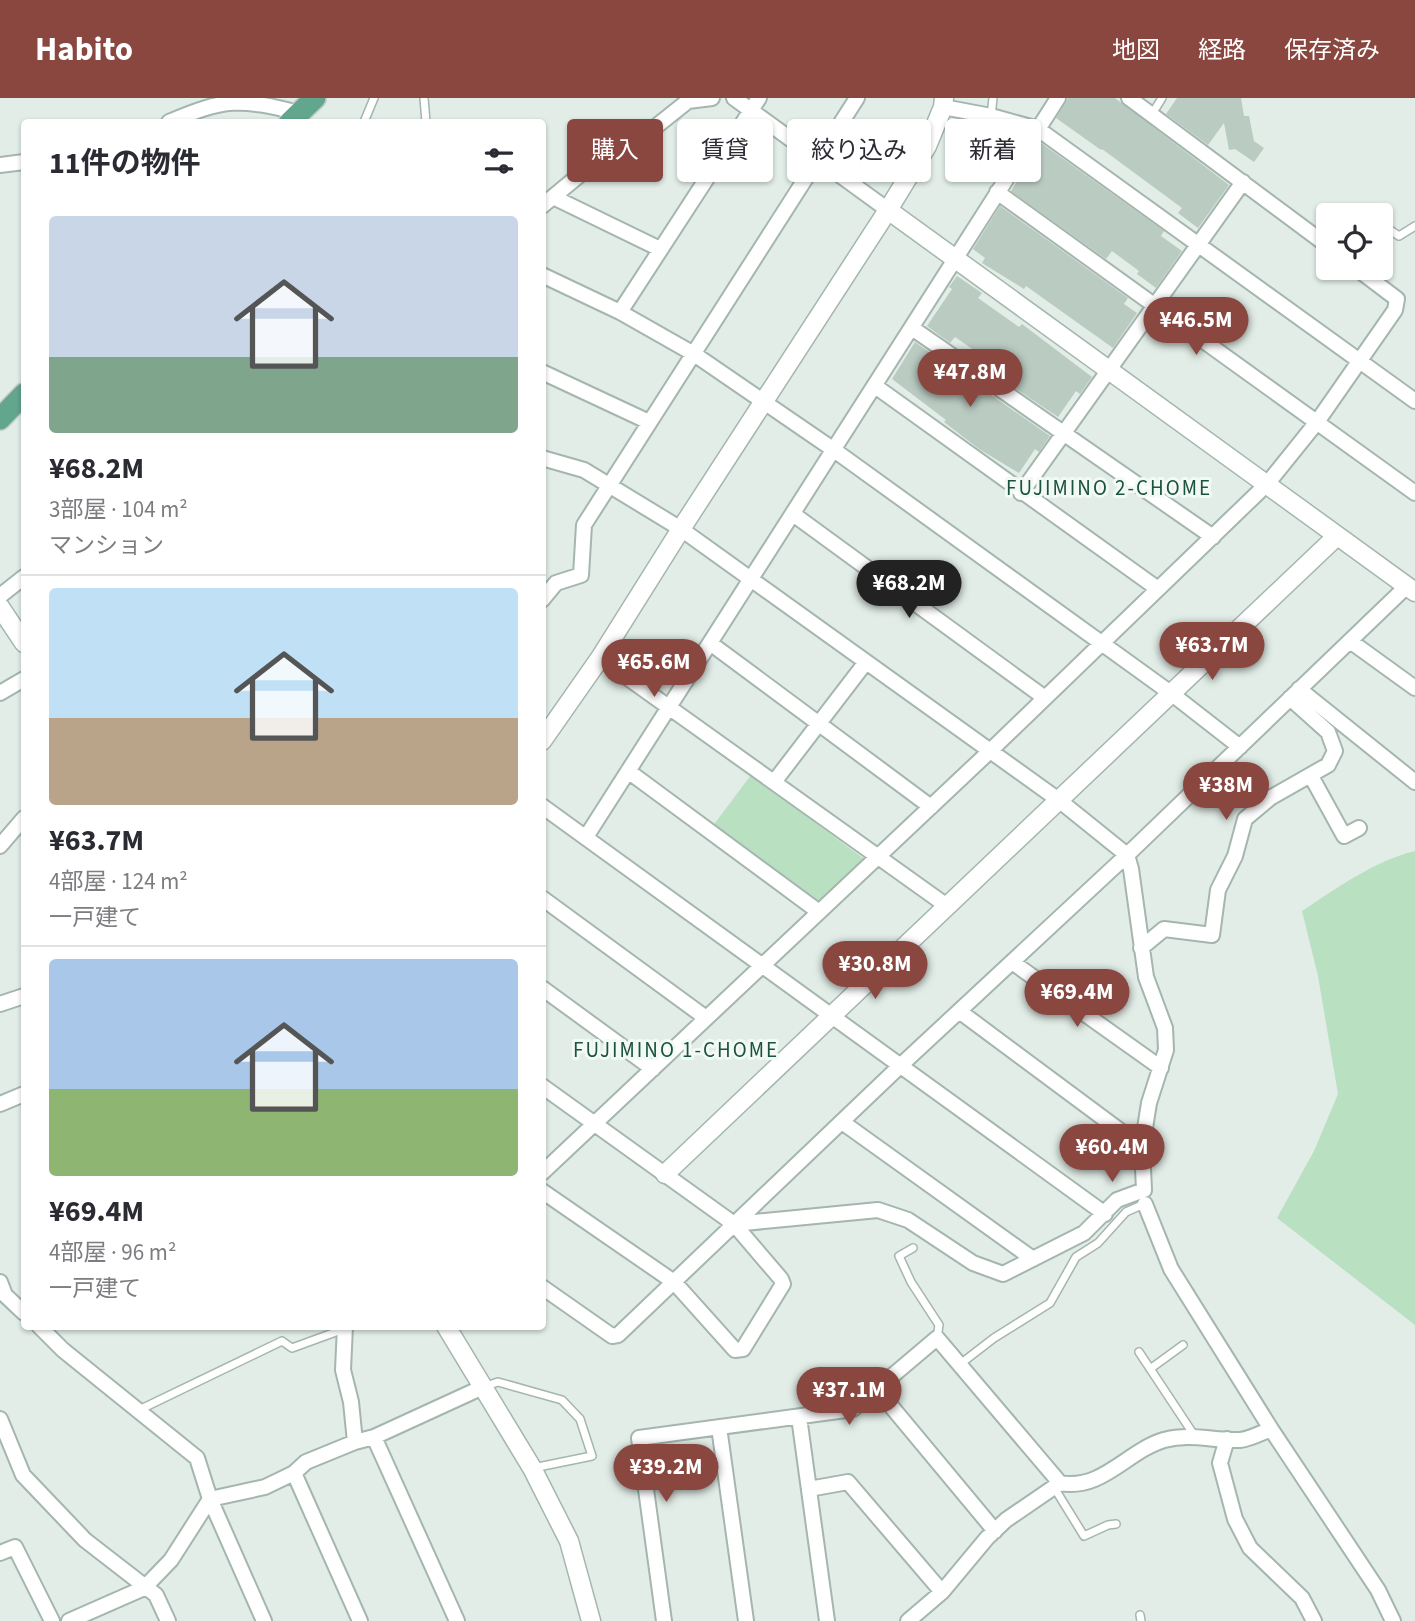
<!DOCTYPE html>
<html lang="ja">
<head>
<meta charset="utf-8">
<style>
  body { margin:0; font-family:"Source Sans 3","Noto Sans JP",sans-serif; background:#f2f2f3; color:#2b2b33; height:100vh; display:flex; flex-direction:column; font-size:26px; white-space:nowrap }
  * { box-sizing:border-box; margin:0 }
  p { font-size:23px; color:#7c7c81 }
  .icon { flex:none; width:38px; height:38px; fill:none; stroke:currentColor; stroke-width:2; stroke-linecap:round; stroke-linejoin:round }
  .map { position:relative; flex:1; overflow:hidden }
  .details { position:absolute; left:21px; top:21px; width:525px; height:1211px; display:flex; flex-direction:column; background:#fff; border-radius:7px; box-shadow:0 2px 5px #0004 }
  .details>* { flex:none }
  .top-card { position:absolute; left:567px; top:21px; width:665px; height:63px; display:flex; gap:14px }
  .buttons { position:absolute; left:1316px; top:105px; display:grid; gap:14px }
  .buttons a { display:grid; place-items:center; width:77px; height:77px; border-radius:7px; background:#fff; box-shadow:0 2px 5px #0004; font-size:35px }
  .price { position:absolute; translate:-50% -60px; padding:0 16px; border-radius:24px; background:#894740; color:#fff; font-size:23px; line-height:46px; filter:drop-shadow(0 2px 4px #0008) }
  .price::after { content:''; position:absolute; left:50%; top:42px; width:21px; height:16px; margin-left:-10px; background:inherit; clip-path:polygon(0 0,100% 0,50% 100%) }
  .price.selected { background:#222; color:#fff }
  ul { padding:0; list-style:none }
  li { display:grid; align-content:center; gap:14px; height:371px; padding:0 28px }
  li+li { border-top:2px solid #e1e1e2 }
  li span { display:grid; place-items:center; height:217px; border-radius:7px; color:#555 }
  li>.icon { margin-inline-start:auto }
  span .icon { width:126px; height:126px; fill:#fffc; stroke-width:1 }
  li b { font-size:30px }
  h2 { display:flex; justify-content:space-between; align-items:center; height:84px; padding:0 28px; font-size:30px }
  .pill { padding:0 24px; border-radius:7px; background:#fff; box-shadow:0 2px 5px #0004; font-size:24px; line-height:63px }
  .pill.selected { background:#894740; color:#fff }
  header { display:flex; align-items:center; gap:42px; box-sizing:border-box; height:98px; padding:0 35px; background:#894740; color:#fff }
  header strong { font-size:33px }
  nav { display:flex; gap:38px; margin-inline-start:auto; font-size:24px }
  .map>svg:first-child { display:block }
</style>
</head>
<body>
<header>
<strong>Habito</strong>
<nav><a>地図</a><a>経路</a><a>保存済み</a></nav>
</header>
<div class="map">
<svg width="1415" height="1523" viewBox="0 0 1415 1523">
  <rect width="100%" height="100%" fill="#e2ede7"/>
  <!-- green -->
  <path fill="#b9e0c0" d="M751,677L864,761V763L823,803H817L712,729Z
    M1415,753V1227L1277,1120L1314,1053L1338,996L1318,878L1302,813C1337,790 1374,763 1415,753Z"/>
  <!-- building -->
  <path fill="#bacbc2" d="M1068,0H1115L1229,87L1198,130L1178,115L1182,110L1102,51L1101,52L1056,20Z
    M1177,0H1241L1244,18H1249L1254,43L1264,50L1254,64L1235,51L1229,52L1224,25L1208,47L1166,16Z
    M1041,45L1164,133L1161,138L1182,153L1156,190L1137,176L1139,173L1112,153L1106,161L1011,93Z
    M1000,108L1128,200L1124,206L1137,215L1113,250L1026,188L1024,191L982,165L985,160L973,151Z
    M957,178L982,195L978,200L1019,229L1022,226L1092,279L1080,296L1076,293L1058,319L1009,286L1013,280L978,255L955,239L950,245L927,228L952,191L949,189Z
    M915,244L1050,338L1039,354L1035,351L1019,375L979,351L944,324L946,322L892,281Z"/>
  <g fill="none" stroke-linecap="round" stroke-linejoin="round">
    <!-- service casing -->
    <g stroke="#a4b6ae" stroke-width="10">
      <path id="service" d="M424,0L426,24
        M1152,16L1162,0
        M991,18L993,0
        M364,24L374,0
        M1381,126L1399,138L1415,128
        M913,1150L899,1158L911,1184L939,1227L937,1240
        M1139,1254L1194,1337
        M959,1267L994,1240L1050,1205L1076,1159L1098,1145L1126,1114L1144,1106
        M1150,1271L1183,1247
        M483,1289L498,1284L562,1302L580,1321L592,1358L533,1370
        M139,1312L282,1243L292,1250L344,1231
        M1055,1391L1084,1438L1108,1427L1116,1426
        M1140,1517L1141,1523"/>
    </g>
    <!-- minor casing -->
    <g stroke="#a4b6ae" stroke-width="18">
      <path id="minor" d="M734,0L888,112
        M1129,0L1328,148
        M943,9L991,18L1038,31L1415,303
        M169,24C225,0 240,0 299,15
        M0,67L24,64
        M997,94L1415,395
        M553,99L660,151
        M542,108L594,65L644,38L688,3L712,0
        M542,177L620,214L694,256L834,352L1172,596L1240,649
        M620,214L759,0
        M912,230L1213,439
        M542,274L649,324
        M875,288L1158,491
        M542,360L584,372L681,431L1060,703L1127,757L1131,771L1146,879L1165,930L1166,952L1149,1005L1142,1049L1144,1092L1117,1102L1084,1135L1003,1176L973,1165L908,1122L878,1112L734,1126
        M1021,395L1243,84
        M793,416L1045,600
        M0,498L24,479
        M542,502L556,485L581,477L584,427L857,0
        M1350,543L1415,590
        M710,545L931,709
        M600,560L947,808
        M1299,591L1415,684
        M0,595L24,581
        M628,673L819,814
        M1311,678L1344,738L1359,730
        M774,684L866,564
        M542,708L1105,1116
        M586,739L1058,0
        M0,748L24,720
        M542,800L706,920
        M1141,850L1164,831L1212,837L1218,792L1235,758L1245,721L1270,700L1328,667L1335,653L1328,634L1290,600
        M1012,864L1161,970
        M542,890L653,971
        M0,906L24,898
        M959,913L1142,1049
        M542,988L734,1126L781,1181L783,1186L743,1251L735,1252L674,1184L542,1093
        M0,1006L24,996
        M842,1024L1033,1161
        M542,1075L990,653L1267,386L1317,324L1395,212L1397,201L1356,170
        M1145,1106L1171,1171L1271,1331L1378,1492L1393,1523
        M0,1184L5,1197L24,1215
        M542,1189L612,1238L618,1237L900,968L1127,757L1407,488
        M39,1228L63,1252L197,1360L210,1401L264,1523
        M345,1228L343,1272L351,1304L355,1344
        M876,1290L995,1433
        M799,1319L827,1523
        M0,1321L23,1377L85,1442L156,1497L168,1523
        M719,1329L746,1523
        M374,1339L457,1523
        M1227,1341L1220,1365L1235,1421L1250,1450L1302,1500L1314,1523
        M294,1375L360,1523
        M809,1391L848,1384L942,1494
        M0,1455L15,1449L52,1523
        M69,1523L144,1490L171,1462L210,1401L265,1389L294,1375L306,1364L355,1344L374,1339L483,1289
        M664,1523L639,1340L853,1311L937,1240L1060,1385C1102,1393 1127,1353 1164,1342C1191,1335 1213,1343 1240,1342C1250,1341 1261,1335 1271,1331
        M908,1523L942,1494L987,1440L1006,1422L1060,1385"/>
    </g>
    <!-- tertiary casing -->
    <g stroke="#a4b6ae" stroke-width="21">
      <path id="tertiary" d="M888,112L1415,494
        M0,509L24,545
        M542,643L600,560L681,431L888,112L927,48L943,9L944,0
        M665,1076L1337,438
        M446,1228L532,1370L569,1443L591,1523"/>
    </g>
    <!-- primary casing -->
    <g stroke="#c1cac6" stroke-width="24">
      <path id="primary" d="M290,24L315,0
        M0,321L24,296"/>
    </g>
    <!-- service -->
    <use href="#service" stroke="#fff" stroke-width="7"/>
    <!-- minor -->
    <use href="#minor" stroke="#fff" stroke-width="14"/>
    <!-- tertiary -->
    <use href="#tertiary" stroke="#fff" stroke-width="18"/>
    <!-- primary -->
    <use href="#primary" stroke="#63a68e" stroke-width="21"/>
  </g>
  <g text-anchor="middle" stroke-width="6" stroke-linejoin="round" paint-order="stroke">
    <!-- neighbourhood labels -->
    <g font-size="21" letter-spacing="2" fill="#1a5340" stroke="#f3f9f5">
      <text x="1109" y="397">FUJIMINO 2-CHOME</text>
      <text x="676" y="959">FUJIMINO 1-CHOME</text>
    </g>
  </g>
</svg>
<div class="buttons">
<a><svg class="icon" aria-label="locate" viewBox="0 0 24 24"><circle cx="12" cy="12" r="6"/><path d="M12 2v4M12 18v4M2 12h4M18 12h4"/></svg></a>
</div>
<b class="price" style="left:1196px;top:259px">¥46.5M</b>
<b class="price" style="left:970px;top:311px">¥47.8M</b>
<b class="price selected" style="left:909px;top:522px">¥68.2M</b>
<b class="price" style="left:1212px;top:584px">¥63.7M</b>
<b class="price" style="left:654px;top:601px">¥65.6M</b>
<b class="price" style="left:1226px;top:724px">¥38M</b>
<b class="price" style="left:875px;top:903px">¥30.8M</b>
<b class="price" style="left:1077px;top:931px">¥69.4M</b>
<b class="price" style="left:1112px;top:1086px">¥60.4M</b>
<b class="price" style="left:849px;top:1329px">¥37.1M</b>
<b class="price" style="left:666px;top:1406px">¥39.2M</b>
<div class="top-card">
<a class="pill selected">購入</a>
<a class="pill">賃貸</a>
<a class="pill">絞り込み</a>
<a class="pill">新着</a>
</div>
<section class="details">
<h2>11件の物件<svg class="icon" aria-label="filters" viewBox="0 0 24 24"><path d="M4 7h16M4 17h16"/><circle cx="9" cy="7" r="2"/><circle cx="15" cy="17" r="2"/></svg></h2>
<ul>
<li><span style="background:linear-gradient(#c9d6e8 65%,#7fa58c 0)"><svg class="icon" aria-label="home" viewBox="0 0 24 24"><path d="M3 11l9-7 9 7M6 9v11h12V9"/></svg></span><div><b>¥68.2M</b><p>3部屋 · 104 m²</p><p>マンション</p></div></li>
<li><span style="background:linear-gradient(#bfe0f5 60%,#b9a48a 0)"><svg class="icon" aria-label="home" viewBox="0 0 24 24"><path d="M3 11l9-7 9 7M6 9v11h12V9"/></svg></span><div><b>¥63.7M</b><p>4部屋 · 124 m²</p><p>一戸建て</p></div></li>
<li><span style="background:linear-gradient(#a9c7e8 60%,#8fb573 0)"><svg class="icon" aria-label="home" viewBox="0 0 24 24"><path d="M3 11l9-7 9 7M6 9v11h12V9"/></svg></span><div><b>¥69.4M</b><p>4部屋 · 96 m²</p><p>一戸建て</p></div></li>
</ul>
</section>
</div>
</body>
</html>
